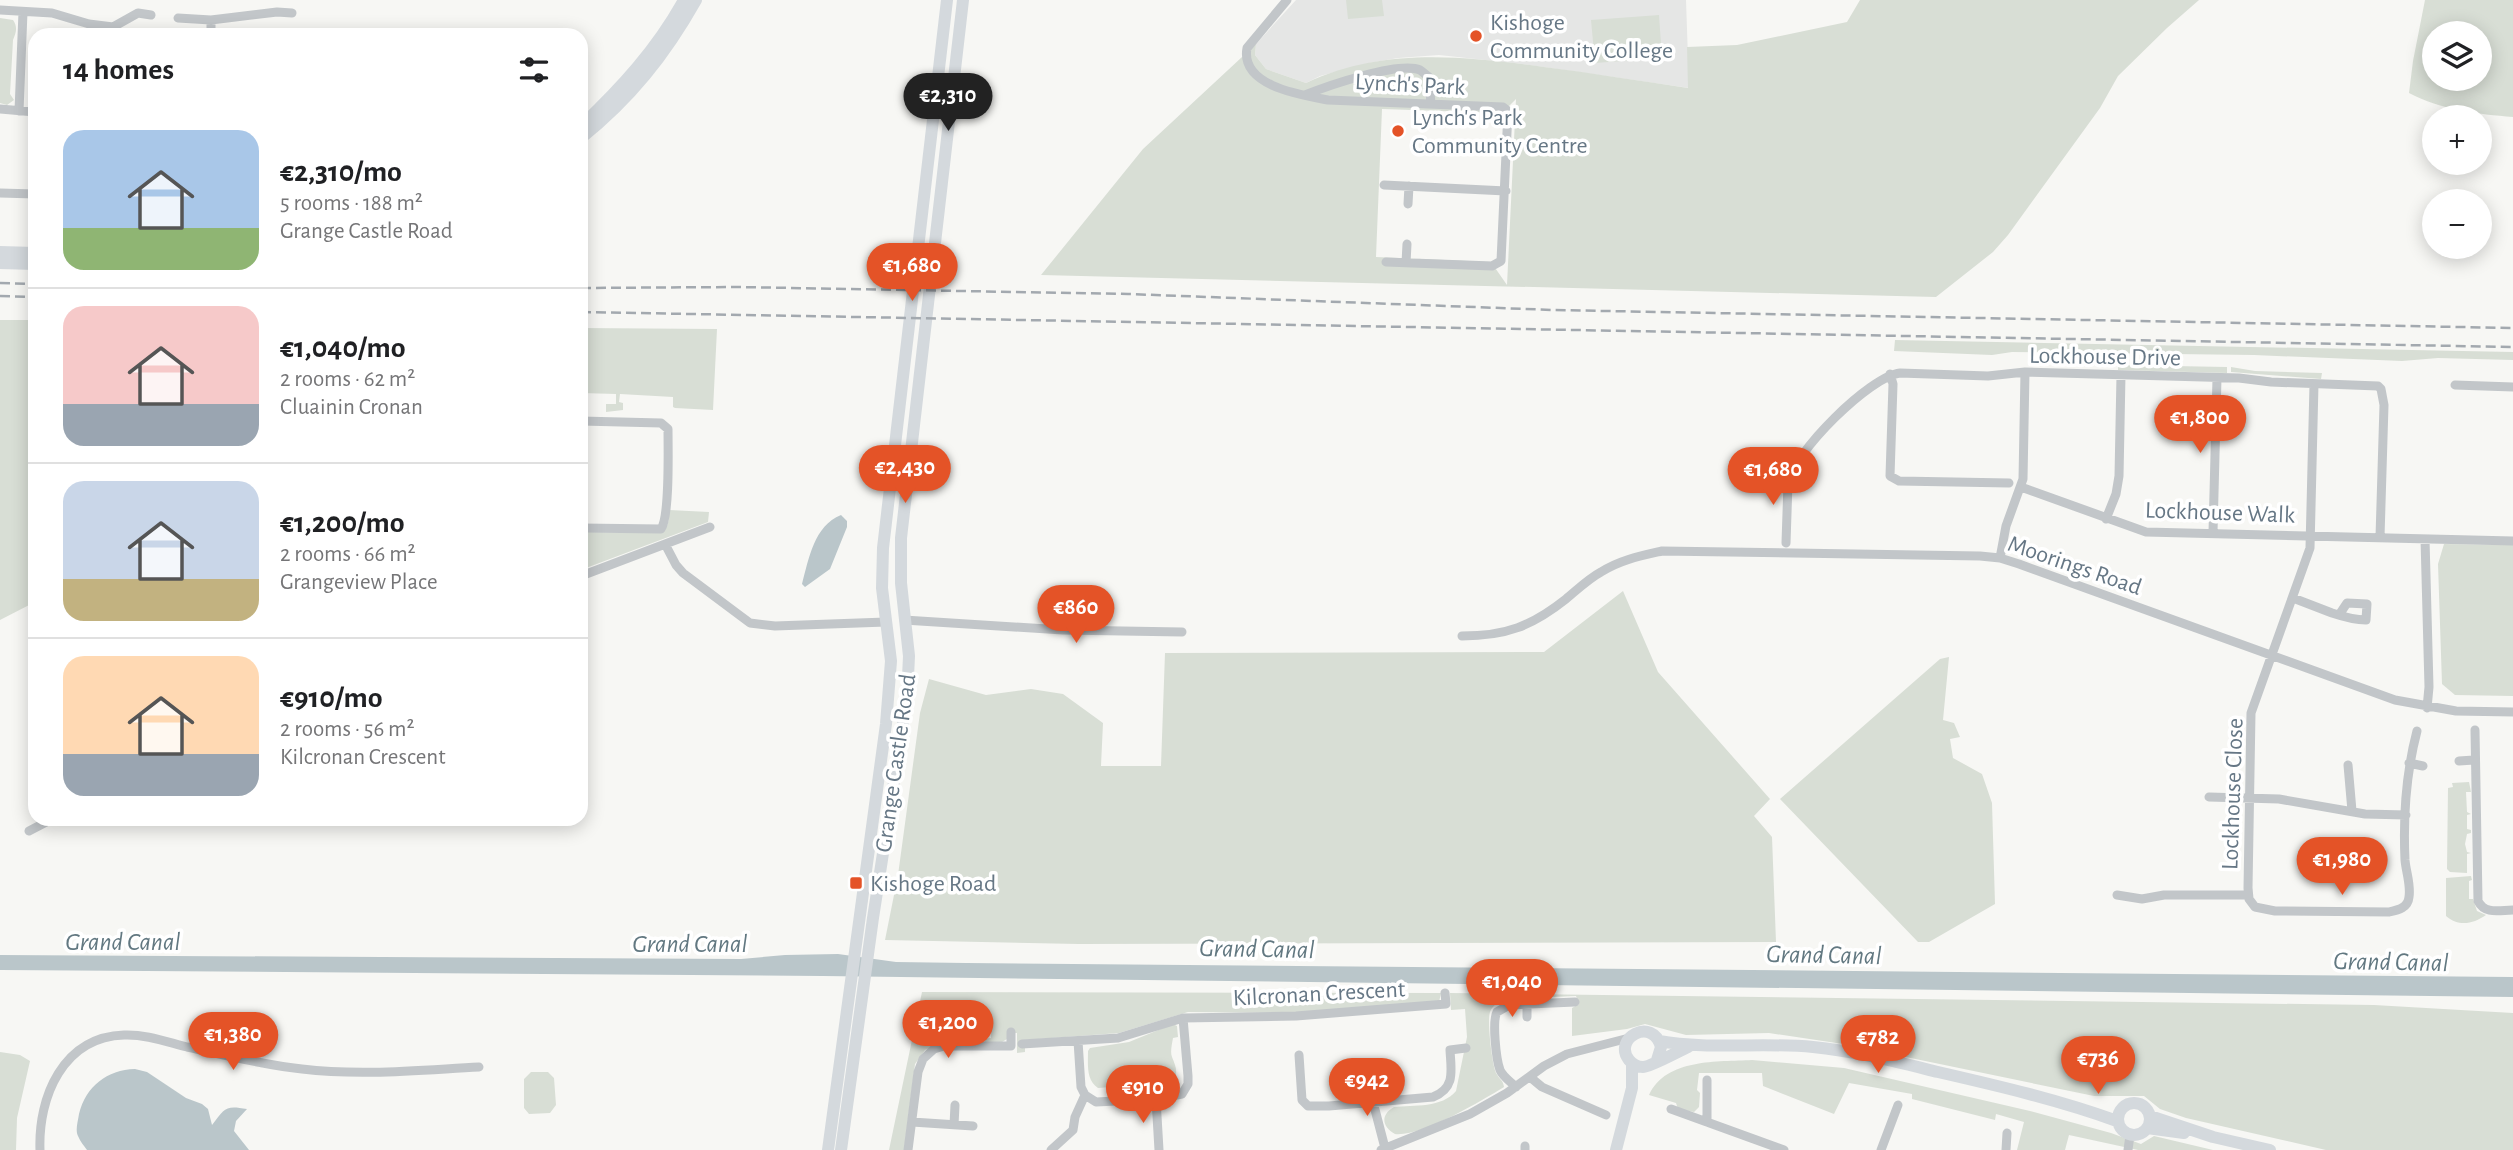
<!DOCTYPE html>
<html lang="en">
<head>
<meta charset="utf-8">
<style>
  body { margin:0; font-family:"Alegreya Sans",sans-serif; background:#f2f2f2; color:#202124; height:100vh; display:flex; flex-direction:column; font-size:26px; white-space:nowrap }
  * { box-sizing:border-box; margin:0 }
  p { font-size:23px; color:#757577 }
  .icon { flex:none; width:38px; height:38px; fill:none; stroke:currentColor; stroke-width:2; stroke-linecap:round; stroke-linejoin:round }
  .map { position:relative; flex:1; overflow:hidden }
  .side { position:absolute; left:28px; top:28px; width:560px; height:798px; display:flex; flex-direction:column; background:#fff; border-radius:21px; box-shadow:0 4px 18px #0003 }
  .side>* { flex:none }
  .controls { position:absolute; left:2422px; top:21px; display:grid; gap:14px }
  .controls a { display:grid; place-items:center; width:70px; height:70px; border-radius:50%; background:#fff; box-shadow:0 4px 18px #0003; font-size:35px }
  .price { position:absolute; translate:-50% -60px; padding:0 16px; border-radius:24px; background:#e45327; color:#fff; font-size:23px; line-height:46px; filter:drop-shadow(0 2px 4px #0008) }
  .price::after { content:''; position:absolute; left:50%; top:42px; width:21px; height:16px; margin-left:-10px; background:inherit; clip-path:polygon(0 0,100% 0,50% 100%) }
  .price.active { background:#222; color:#fff }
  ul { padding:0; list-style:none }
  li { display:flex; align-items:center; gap:21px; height:175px; padding:0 35px }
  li+li { border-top:2px solid #e0e0e0 }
  li span { display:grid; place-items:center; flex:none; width:196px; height:140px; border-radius:21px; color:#555 }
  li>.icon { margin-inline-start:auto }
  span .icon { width:84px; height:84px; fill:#fffc; stroke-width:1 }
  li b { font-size:30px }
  h2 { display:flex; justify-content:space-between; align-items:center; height:84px; padding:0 35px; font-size:30px }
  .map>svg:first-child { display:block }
</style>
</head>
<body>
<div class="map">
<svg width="2513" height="1150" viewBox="0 0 2513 1150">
  <rect width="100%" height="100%" fill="#f7f7f4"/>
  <!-- built -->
  <path fill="#e5e6e5" d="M1296,0H1686L1689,88L1522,64L1439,55L1398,58L1369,63L1320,76L1306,83L1266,69L1255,55L1256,44Z"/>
  <!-- green -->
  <path fill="#d8ded5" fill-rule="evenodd" d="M1346,0H1382L1384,16L1348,19Z
    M1860,0H2199L2167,28L2118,76L2100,108L2008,235L1993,252L1936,297L1041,275L1143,149L1256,44L1255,55L1266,69L1306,83C1382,47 1464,56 1544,67C1592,73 1640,81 1688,88L1687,47L1737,45L1847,22ZM1516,99L1507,285L1491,262L1376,257L1382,109L1502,113Z
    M2425,0H2513V117C2478,114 2441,110 2409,93L2413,61ZM2480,33V79H2434V33Z
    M1659,15L1662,58L1595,63L1591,20Z
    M0,18L13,20C18,27 16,33 13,40L10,94L14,100L7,105L0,103Z
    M0,320H35V602L0,620Z
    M581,328L717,329L713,410L675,408L673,407V397L620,394L619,402L623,403V410L606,412V404H616V394L581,393Z
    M1895,340L2513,352V360L2438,358L2402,361L2254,355L2012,352L1992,355L1894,351Z
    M2118,365L2227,367V373L2118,370Z
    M2231,367L2255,371L2322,373L2321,379L2231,372Z
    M669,510L709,512L708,522L586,568L581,564L582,532L660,533C669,527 669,521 669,510Z
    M2444,544L2513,545V696L2455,695L2442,684L2438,564Z
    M1623,591L1658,672L1770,799L1754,816L1772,837L1776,942L1079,944L885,940L898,875L920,713L929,679L986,695L1031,689L1063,694L1103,723L1101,766H1161L1165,653L1544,652Z
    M1949,657L1943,720L1954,723L1960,737L1950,739L1953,758L1982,774L1992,803L1995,904L1929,942H1918L1780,799L1940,659Z
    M2469,782L2471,792H2466L2467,812L2471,814L2467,815V829L2471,830V833L2467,834L2465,844L2467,852L2471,853L2467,854V873L2450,872L2447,869L2448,788L2453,787L2452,783Z
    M2471,876L2472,880L2469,881V899H2473L2477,911L2486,915C2473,924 2459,927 2446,916V878Z
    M922,992L1441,993L1439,1002L1297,1013L1188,1012L1119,1033L1025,1040V1052L1017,1053V1033H1008L1007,1039L1002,1042L986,1043L982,1039L991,1038L990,1024H943V1038L949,1039L925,1050L915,1064L904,1150H889Z
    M1450,993L2374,1005L2513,1013V1150H2326L2186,1118L2160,1109L2144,1096H2094L1843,1044L1769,1033L1686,1035L1645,1024L1627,1029L1572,1036V1008L1579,1004L1576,996L1508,999C1500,1001 1493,1004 1490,1012C1487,1022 1492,1064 1496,1073C1500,1080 1503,1080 1504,1087C1481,1101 1421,1137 1395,1134C1382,1127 1380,1115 1394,1107C1414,1105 1442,1108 1456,1091L1467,1037L1465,1009L1451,1010Z
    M1173,1024L1177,1026L1178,1037L1173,1038C1172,1044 1170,1052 1172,1057C1176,1067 1178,1071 1174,1082L1098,1088C1086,1080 1088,1065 1088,1051L1090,1048L1129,1042Z
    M0,1052L20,1055L30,1061L17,1118L16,1150H0Z
    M1752,1060L1844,1068L2030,1111L2111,1133L2141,1144L2154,1136L2213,1150H2138L2069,1135L2065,1150H2017L2024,1122L1996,1114L1995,1120L1912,1099V1094L1849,1083L1834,1114L1763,1086L1762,1073H1699L1697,1090L1700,1093L1699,1107L1694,1112L1678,1109L1676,1103L1649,1095C1666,1058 1718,1062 1752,1060Z
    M531,1072H548L554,1078L556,1105L550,1113L529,1114L524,1108V1079Z"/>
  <!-- water -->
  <path fill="#bac6ca" d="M841,515L847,521V527L830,569L805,587L802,584C809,558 814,526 841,515Z
    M838,954L896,962L966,963L2513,977V997L823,976L0,970V955L741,959L785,955Z
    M135,1069L147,1072L186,1098L202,1104L208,1109L212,1125C225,1108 225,1105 247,1109L236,1121L234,1131L249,1150H87C84,1146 80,1141 78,1136C75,1130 78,1121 79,1114C86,1086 107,1070 135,1069Z"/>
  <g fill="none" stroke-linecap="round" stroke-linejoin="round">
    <!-- street -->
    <path stroke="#c2c6c9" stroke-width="9" d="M1287,0L1247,48C1240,86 1301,95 1328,100L1503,107L1508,111L1501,261L1492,266L1386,262
      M0,10L52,13L89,24L113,27L138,13L151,15
      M178,18L211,20L277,12L292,13
      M211,20V35
      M1305,95C1327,86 1399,61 1420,70C1423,72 1426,75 1429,77L1431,104
      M0,109L35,112
      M19,111L23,12
      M1384,185L1506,191
      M0,193L35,194
      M1408,204L1409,186
      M1406,263L1407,244
      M1890,374L1893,384L1890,476L1899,481L2009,483
      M2314,384L2310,548L2251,713L2248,888L2249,899L2255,907L2275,911L2389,912C2398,910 2408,908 2409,897C2411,885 2406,872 2405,860C2403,816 2406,773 2417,731
      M2455,385L2513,387
      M581,421L661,423L668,429C668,448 670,516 661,529L581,528
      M2021,487L2146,532L2513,541
      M2106,519L2116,494L2119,476L2121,375
      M2213,532L2217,378
      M2425,539L2429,687L2427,708
      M1786,543L1788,483C1793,453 1870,376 1900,373L1988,376L2025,372L2239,378L2271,382L2378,386L2381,389L2384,405L2380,537
      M665,544L676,565L683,573L750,623L775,626L886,622
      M2000,558L2006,526L2023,479L2025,372
      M581,576L710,527
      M2293,598L2332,613C2344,617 2354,620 2366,620L2367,604L2347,603L2339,615
      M904,620L1063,630L1182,632
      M1462,636C1506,636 1532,626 1566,599C1577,590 1588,579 1601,572C1620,560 1640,556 1662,551L1980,556L2000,558L2019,564L2395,700L2456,711L2513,712
      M2475,730L2478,901C2485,915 2500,910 2513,910
      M2459,761L2474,760
      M2409,763L2423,766
      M2348,765L2352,811
      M2209,797L2279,799L2365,814L2406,815
      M29,831L52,819
      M2117,895L2142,899L2164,895H2248
      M1527,1004V1017
      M1022,1044L1118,1038L1183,1018L1296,1016L1446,1004L1445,993
      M1299,1055L1302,1100L1308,1106H1329L1433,1097C1456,1088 1451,1070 1450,1050L1466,1048
      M1530,1077L1542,1087L1606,1115
      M1516,1087C1511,1082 1503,1077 1500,1070C1496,1059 1492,1021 1497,1012L1509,1005L1575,1002
      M1085,1095L1096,1102L1156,1099L1182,1094L1188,1084V1076L1183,1018
      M1156,1099L1159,1150
      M1373,1102L1385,1148
      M1671,1109L1784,1150
      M912,1122L973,1126
      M1707,1122V1080
      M954,1125L955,1105
      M40,1150C38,1097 63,1037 124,1035C145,1034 167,1042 187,1047C225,1055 263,1065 302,1069C361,1076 420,1070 479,1067
      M908,1150L918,1072L923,1059L934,1049L944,1046H1011V1032
      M1051,1150L1073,1130L1075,1117L1085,1095L1081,1087L1078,1041
      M1381,1150L1470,1114L1507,1093L1544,1066L1567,1054L1629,1038
      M1525,1150V1146
      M1881,1150L1898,1105
      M2006,1150L2007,1133
      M2128,1150L2130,1135"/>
    <!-- secondary -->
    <path stroke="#d4d9dd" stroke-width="12" d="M581,126C621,88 657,49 684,0
      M581,138C630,99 665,55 696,0
      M0,252L35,253
      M0,263L35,264
      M1659,1041C1709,1050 1762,1042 1813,1047C1855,1051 1897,1062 1938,1072C1999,1086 2059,1100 2117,1121
      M1657,1060L1661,1047C1653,1016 1612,1038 1629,1060C1633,1065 1638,1067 1643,1067C1650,1067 1679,1051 1688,1047
      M2118 1119a16 16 0 1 1 32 0a16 16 0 1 1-32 0Z
      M2150,1116L2213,1137L2270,1150
      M2147,1128L2184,1133
      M828,1150L886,724L891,661L882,588L883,548L947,0
      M841,1150L873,918L907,698L909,656L901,583V538L963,0
      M1616,1150L1632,1088V1063"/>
    <!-- rail -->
    <path stroke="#a3a9af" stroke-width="2.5" stroke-dasharray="10 5" stroke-linecap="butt" d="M0,283L35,284
      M581,288L738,287L1128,294L1553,310L2513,328
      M0,296L35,297
      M581,312L2513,347"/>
  </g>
  <!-- markers -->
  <g fill="#e45327" stroke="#fff" stroke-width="2.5">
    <circle cx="1476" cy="36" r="7"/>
    <circle cx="1398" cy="131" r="7"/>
    <rect x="849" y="876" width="14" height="14" rx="3.5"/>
  </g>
  <g text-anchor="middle" stroke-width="7" stroke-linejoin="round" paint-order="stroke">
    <!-- poi labels -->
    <g font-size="24" fill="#667785" stroke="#fff" text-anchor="start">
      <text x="1490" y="30">Kishoge<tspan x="1490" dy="28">Community College</tspan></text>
      <text x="1412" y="125">Lynch's Park<tspan x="1412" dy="28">Community Centre</tspan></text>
      <text x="870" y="891">Kishoge Road</text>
    </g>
    <!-- street labels -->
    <g font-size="24" fill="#667785" stroke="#fff">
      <text transform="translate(1410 84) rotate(3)" y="8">Lynch's Park</text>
      <text transform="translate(2105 356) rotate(1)" y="8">Lockhouse Drive</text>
      <text transform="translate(2220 512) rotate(2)" y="8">Lockhouse Walk</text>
      <text transform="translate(2075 565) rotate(19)" y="8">Moorings Road</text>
      <text transform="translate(895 763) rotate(-82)" y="8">Grange Castle Road</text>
      <text transform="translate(2232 794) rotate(-88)" y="8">Lockhouse Close</text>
      <text transform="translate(1319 993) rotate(-3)" y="8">Kilcronan Crescent</text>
    </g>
    <!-- water labels -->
    <g font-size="26" font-style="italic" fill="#627881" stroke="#fff">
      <text x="123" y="950">Grand Canal</text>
      <text x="690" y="952">Grand Canal</text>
      <text transform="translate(1257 948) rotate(1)" y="9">Grand Canal</text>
      <text transform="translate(1824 954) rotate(1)" y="9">Grand Canal</text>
      <text transform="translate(2391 961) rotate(1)" y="9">Grand Canal</text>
    </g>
  </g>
</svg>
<div class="controls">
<a><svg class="icon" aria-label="layers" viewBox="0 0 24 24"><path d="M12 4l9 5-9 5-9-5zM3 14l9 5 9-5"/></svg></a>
<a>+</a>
<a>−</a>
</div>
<b class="price active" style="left:948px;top:133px">€2,310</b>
<b class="price" style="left:912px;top:303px">€1,680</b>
<b class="price" style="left:2200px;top:455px">€1,800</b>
<b class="price" style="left:905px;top:505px">€2,430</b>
<b class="price" style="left:1773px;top:507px">€1,680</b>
<b class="price" style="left:1076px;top:645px">€860</b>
<b class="price" style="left:2342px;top:897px">€1,980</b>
<b class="price" style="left:1512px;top:1019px">€1,040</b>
<b class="price" style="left:948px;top:1060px">€1,200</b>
<b class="price" style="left:233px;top:1072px">€1,380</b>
<b class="price" style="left:1878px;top:1075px">€782</b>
<b class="price" style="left:2098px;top:1096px">€736</b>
<b class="price" style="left:1367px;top:1118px">€942</b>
<b class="price" style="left:1143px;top:1125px">€910</b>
<section class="side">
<h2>14 homes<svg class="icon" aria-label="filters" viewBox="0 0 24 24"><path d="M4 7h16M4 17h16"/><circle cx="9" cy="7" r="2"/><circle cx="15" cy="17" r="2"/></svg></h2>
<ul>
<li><span style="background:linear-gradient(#a9c7e8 70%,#8fb573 0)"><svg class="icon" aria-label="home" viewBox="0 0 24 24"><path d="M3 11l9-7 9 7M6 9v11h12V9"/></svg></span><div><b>€2,310/mo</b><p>5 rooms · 188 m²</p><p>Grange Castle Road</p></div></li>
<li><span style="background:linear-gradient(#f6c9c9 70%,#9aa5b1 0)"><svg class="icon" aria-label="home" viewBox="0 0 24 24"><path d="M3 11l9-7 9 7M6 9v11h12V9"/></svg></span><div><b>€1,040/mo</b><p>2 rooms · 62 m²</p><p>Cluainin Cronan</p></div></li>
<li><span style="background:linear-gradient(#c9d6e8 70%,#c2b280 0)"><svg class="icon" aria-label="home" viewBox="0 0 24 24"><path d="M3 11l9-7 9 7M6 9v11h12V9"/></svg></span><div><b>€1,200/mo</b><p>2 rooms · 66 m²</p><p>Grangeview Place</p></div></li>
<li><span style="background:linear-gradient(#ffd9b3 70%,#9aa5b1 0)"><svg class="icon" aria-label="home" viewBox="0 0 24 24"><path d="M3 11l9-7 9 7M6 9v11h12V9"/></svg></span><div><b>€910/mo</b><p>2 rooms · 56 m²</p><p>Kilcronan Crescent</p></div></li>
</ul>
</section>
</div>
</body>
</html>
